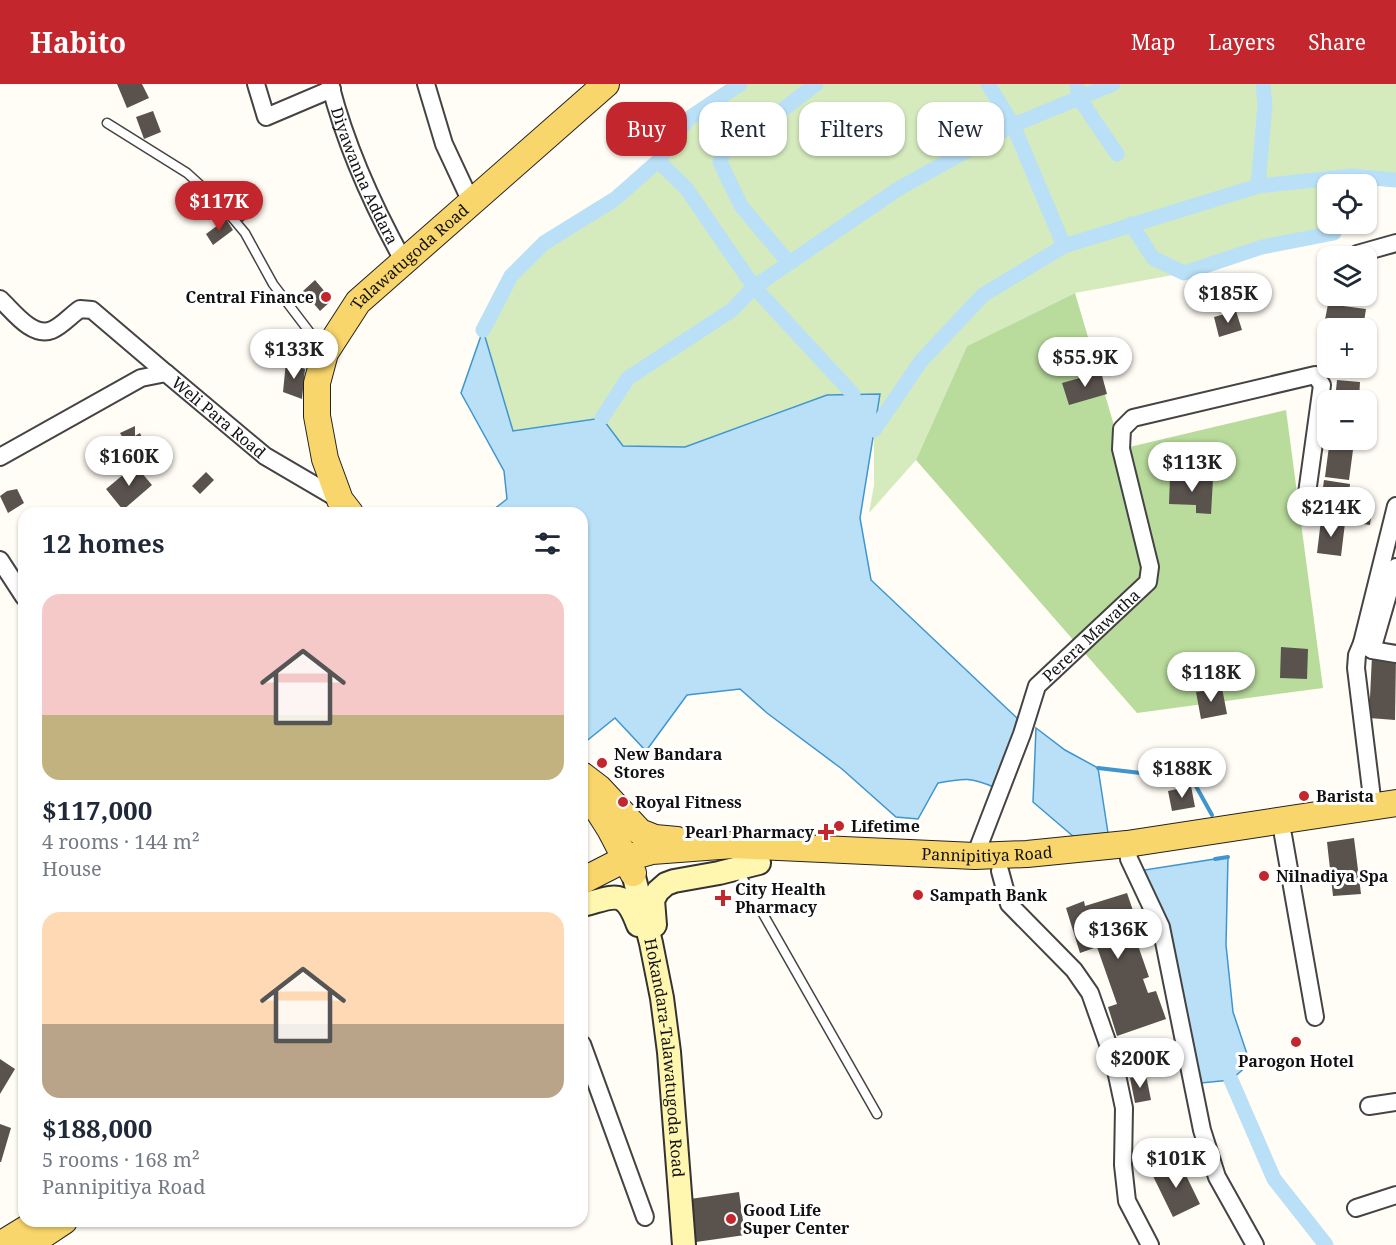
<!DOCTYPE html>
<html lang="en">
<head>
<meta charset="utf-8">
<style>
  body { margin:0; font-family:"Noto Serif",serif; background:#f2f2f3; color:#1f2937; height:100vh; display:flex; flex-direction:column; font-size:22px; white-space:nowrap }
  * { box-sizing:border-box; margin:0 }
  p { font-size:20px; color:#747a83 }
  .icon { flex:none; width:33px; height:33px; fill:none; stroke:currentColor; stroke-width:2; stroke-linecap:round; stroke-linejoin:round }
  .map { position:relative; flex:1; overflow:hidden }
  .side { position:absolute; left:18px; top:423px; width:570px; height:720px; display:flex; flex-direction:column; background:#fff; border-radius:18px; box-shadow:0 2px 4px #0004 }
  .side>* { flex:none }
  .hud { position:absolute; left:606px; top:18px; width:570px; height:54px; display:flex; gap:12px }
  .buttons { position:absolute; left:1317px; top:90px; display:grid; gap:12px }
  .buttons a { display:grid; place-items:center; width:60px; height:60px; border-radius:12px; background:#fff; box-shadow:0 2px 4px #0004; font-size:30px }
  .price { position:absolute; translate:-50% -51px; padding:0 14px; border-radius:21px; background:#fff; color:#222; font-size:20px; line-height:39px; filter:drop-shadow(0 2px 3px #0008) }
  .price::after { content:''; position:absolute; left:50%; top:36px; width:18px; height:14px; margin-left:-9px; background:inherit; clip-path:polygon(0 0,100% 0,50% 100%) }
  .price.current { background:#c4262e; color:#fff }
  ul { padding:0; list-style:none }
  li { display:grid; align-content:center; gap:12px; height:318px; padding:0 24px }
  li span { display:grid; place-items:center; height:186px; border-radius:18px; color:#555 }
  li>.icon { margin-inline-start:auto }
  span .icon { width:108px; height:108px; fill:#fffc; stroke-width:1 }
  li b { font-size:26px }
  h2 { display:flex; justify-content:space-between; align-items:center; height:72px; padding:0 24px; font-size:26px }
  .pill { padding:0 21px; border-radius:18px; background:#fff; box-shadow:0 2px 4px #0004; font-size:21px; line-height:54px }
  .pill.current { background:#c4262e; color:#fff }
  header { display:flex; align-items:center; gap:36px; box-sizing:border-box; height:84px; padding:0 30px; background:#c4262e; color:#fff }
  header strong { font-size:28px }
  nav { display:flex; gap:33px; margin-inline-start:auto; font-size:21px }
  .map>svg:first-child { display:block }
</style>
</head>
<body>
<header>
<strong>Habito</strong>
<nav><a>Map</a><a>Layers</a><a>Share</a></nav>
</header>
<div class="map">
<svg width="1396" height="1161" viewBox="0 0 1396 1161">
  <rect width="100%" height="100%" fill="#fffdf5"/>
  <!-- green -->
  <path fill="#d5ebbd" d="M740,0H1396V101L1328,100V140H1339L1334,149L1262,163L1184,189L1075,209L967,262L916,376L869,429L874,401V346L880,310L827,311L685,363L623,362L602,334L513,347L483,246L511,192L544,159L615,115L658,77L688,35Z"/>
  <!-- forest -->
  <path fill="#b9dc9c" d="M1075,209L1121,365L1286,326L1323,604L1137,629L916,376L967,262Z"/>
  <!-- water -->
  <path fill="#b9e0f7" stroke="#3f96cf" stroke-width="1.5" d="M483,246L513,347L602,334L623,362L685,363L827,311L880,310L860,434L871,496L1018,635L996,704C971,693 964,694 938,699L918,735L896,733L842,685L767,629L740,605L687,611L646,667L615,634L584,659L582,657V429H489L507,415L504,387L461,309Z
    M1036,644L1065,666L1098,684L1108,749L1074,753L1033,718Z
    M1228,773L1226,861L1233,928L1250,979L1231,996L1201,999L1167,848L1138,787Z"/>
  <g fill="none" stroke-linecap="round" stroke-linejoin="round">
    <!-- stream -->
    <path stroke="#3f96cf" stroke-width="4" d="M1098,684L1192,695L1212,731
      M1215,775L1228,773"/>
    <!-- canal -->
    <path stroke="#b9e0f7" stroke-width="15" d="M988,0L1013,41L1064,162
      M1077,0L1079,14L1117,70
      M658,77L688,35L740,0
      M1258,102L1265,21L1263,0
      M1131,140L1153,174L1184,189L1262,163L1334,149L1337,140
      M789,179L741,122L720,78L725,62L761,54L772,34L816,0
      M483,246L511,192L544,159L615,115L658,77L686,104L754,203L853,310
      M602,334L628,294L732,226L754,203L898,105L1013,41L1113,0
      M874,346L921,277L983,211L1064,162L1258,102L1352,92L1396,96
      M1231,996L1274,1095L1326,1161"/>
  </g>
  <!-- building -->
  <path fill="#5a524d" d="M117,0H142L149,14L127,24Z
    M153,27L161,48L144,55L136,33Z
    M254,114L261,124L241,139L234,129Z
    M226,135L233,146L213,161L206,150Z
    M1338,167L1339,172H1328L1326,211L1321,171Z
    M315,196L332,216L320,227L303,207Z
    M1328,220L1366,225L1363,244L1324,241Z
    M1236,227L1242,246L1219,253L1214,233Z
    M286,278L305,285L302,315L283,308Z
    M1101,288L1107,310L1069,321L1062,299Z
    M1337,296L1360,298L1359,316H1335Z
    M135,342V352L140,349L143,356L129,365L120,349Z
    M1330,356H1354L1353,362L1330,359Z
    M1329,362L1353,366L1349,396L1325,393Z
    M135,381L152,401L123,426L106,405Z
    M206,388L214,396L200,410L192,402Z
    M1170,393L1213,395L1211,430L1196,429V421L1169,420Z
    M1324,396L1350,400L1347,429L1320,426Z
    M17,405L24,419L8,429L0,412L7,407Z
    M1358,415L1373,417L1370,441L1356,439Z
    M1321,436L1345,439L1341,472L1317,469Z
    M1281,563L1308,565L1307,595L1280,594Z
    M1372,572L1396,573L1395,636L1369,634Z
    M1222,604L1227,630L1201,635L1196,608Z
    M1191,702L1195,723L1172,727L1168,707Z
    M1354,754L1361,810L1333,812L1327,758Z
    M1127,809L1140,847L1134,850L1149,893L1143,895L1148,909L1156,907L1166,935L1117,952L1108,923L1117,920L1097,863L1080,869L1066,824L1084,817L1085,822Z
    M0,975L15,985L0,1010Z
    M1146,991L1151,1016L1135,1019L1130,994Z
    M0,1040L11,1044L1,1078H0Z
    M1179,1077L1200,1120L1173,1133L1152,1090Z
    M739,1108L745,1151L696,1158L690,1115Z"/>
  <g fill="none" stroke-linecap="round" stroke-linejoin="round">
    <!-- lane casing -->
    <g stroke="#444" stroke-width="11">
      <path id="lane" d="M107,39L187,89L219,118L245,149L273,200L324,267
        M738,786L877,1030"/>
    </g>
    <!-- street casing -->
    <g stroke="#444" stroke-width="20">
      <g id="street">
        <path d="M256,0L266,33L332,5"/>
        <path id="s1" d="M330,0C346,63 373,122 404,178"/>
        <path d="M426,0L444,60L472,120"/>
        <path d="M1357,170L1396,159"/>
        <path d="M0,215C13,227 32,254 52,246C62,242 71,231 80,225L92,226L166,289"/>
        <path id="s2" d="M0,373L141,294L166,289L265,372L340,416"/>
        <path d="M0,476L24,513"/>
        <path d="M1362,559L1396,422"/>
        <path d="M1372,566L1396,483"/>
        <path d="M1373,722L1356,584L1357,571L1362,559L1372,566L1396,570"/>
        <path d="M1283,751L1315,933"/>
        <path d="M1127,760L1129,775L1161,843L1202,1046L1217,1093L1255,1161"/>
        <path id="s3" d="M975,772L1022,650L1037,602L1148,498L1150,483L1121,365L1122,345L1133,334L1315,291L1322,301L1304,431"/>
        <path d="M1000,787L1009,820L1074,886L1090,909L1114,977L1124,1024L1123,1081L1127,1117L1150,1161"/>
        <path d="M582,960L645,1133"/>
        <path d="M1369,1022L1396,1018"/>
        <path d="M1356,1124L1396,1111"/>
      </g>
    </g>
    <!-- secondary casing -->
    <g stroke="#333" stroke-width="26">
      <g id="secondary">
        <path id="s4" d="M633,789L651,859L662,914L669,968L684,1161"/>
        <path d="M582,821C615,813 624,803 638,841"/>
        <path d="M655,841L653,816L658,807L666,800L674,797L719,789L759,779"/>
      </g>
    </g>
    <!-- primary casing -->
    <g stroke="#222" stroke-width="28">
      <g id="primary">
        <path id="s5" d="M350,429L340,416L325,375L317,332V299L325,269L358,218L606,0"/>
        <path d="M582,691L599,704L640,748L655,754L677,756"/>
        <path d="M591,715L610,745L633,789"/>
        <path id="s6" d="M582,797L627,774L652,767L733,761L975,772L1027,770L1127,760L1396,719"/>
        <path d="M0,1161L39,1137"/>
        <path d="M28,1161L64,1137"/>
      </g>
    </g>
    <!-- lane -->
    <use href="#lane" stroke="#fff" stroke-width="8"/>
    <!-- street -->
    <use href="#street" stroke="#fff" stroke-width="16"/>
    <!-- secondary -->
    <use href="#secondary" stroke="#fff6b0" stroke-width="22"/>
    <!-- primary -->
    <use href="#primary" stroke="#f9d66b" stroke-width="26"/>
  </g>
  <!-- markers -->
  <g fill="#c4262e" stroke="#fff" stroke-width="2">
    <circle cx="326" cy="213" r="6"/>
    <circle cx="602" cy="679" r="6"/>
    <circle cx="1304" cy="712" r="6"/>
    <circle cx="623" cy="718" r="6"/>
    <circle cx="839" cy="742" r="6"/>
    <path d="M823 739h6v6h6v6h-6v6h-6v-6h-6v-6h6z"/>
    <circle cx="1264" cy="792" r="6"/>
    <circle cx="918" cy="811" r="6"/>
    <path d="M720 805h6v6h6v6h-6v6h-6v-6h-6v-6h6z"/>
    <circle cx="1296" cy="958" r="6"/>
    <circle cx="731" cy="1135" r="6"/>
  </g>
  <g text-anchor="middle" stroke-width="6" stroke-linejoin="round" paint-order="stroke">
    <!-- street labels -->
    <g font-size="16" fill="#111" stroke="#fff">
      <text dy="6" stroke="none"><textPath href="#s1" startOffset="98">Diyawanna Addara</textPath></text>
      <text dy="6" stroke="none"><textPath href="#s5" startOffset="297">Talawatugoda Road</textPath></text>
      <text dy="6" stroke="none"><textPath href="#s2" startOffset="256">Weli Para Road</textPath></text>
      <text dy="6" stroke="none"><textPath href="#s3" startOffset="255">Perera Mawatha</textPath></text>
      <text dy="6" stroke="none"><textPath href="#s6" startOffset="412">Pannipitiya Road</textPath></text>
      <text dy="6" stroke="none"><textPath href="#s4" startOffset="188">Hokandara-Talawatugoda Road</textPath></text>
    </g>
    <!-- poi labels -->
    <g font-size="16" font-weight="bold" fill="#111" stroke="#fff" text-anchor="start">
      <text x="314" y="219" text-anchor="end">Central Finance</text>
      <text x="614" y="676">New Bandara<tspan x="614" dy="18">Stores</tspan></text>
      <text x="1316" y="718">Barista</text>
      <text x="635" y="724">Royal Fitness</text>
      <text x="851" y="748">Lifetime</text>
      <text x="814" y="754" text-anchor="end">Pearl Pharmacy</text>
      <text x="1276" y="798">Nilnadiya Spa</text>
      <text x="735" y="811">City Health<tspan x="735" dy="18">Pharmacy</tspan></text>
      <text x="930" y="817">Sampath Bank</text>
      <text x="1296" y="983" text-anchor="middle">Parogon Hotel</text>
      <text x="743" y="1132">Good Life<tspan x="743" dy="18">Super Center</tspan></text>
    </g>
  </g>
</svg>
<div class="buttons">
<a><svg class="icon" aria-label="locate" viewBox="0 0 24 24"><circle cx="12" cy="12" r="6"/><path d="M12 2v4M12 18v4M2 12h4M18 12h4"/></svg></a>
<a><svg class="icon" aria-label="layers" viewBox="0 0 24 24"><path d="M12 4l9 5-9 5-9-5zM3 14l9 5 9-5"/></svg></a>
<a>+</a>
<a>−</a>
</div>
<b class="price current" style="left:219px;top:148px">$117K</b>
<b class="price" style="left:1228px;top:240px">$185K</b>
<b class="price" style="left:294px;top:296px">$133K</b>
<b class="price" style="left:1085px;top:304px">$55.9K</b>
<b class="price" style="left:129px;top:403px">$160K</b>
<b class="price" style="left:1192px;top:409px">$113K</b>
<b class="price" style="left:1331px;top:454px">$214K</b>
<b class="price" style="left:1211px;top:619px">$118K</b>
<b class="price" style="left:1182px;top:715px">$188K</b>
<b class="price" style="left:1118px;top:876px">$136K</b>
<b class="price" style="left:1140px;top:1005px">$200K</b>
<b class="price" style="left:1176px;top:1105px">$101K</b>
<div class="hud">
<a class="pill current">Buy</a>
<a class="pill">Rent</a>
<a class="pill">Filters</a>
<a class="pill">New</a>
</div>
<section class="side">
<h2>12 homes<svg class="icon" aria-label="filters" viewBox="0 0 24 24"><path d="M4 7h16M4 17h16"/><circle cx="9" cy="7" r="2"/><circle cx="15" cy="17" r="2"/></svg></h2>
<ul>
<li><span style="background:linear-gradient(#f6c9c9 65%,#c2b280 0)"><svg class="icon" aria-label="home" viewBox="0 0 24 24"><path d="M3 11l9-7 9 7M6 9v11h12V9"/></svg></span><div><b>$117,000</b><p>4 rooms · 144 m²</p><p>House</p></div></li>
<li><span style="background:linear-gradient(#ffd9b3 60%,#b9a48a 0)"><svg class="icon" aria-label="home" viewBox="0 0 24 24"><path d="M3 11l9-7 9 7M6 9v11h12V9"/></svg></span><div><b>$188,000</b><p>5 rooms · 168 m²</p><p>Pannipitiya Road</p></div></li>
</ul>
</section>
</div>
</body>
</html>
